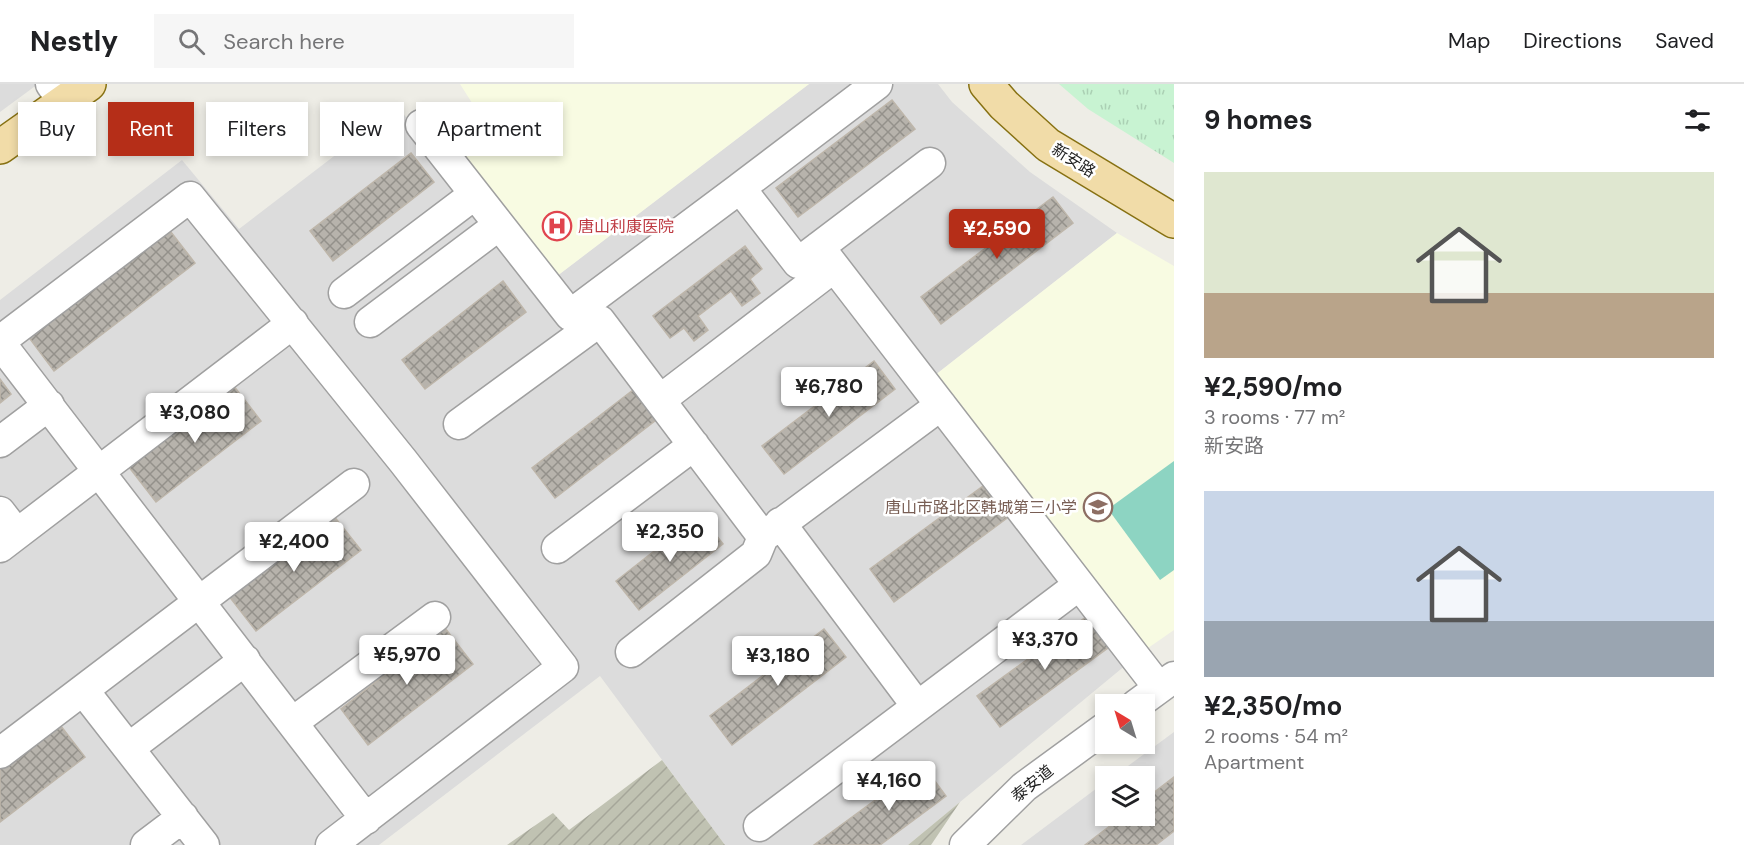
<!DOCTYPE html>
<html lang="en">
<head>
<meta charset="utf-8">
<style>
  body { margin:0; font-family:"DM Sans","Noto Sans SC",sans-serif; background:#f6f6f6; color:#202124; height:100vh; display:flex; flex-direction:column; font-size:22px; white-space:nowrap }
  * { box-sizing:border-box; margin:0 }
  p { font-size:20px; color:#757577 }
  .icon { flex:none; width:33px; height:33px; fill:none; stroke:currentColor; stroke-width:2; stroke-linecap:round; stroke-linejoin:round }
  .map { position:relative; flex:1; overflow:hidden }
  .panel { display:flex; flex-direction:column; background:#fff; width:570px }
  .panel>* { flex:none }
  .guide { position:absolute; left:18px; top:18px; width:570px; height:54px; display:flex; gap:12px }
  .needle { width:39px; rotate:322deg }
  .fabs { position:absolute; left:1095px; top:610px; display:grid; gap:12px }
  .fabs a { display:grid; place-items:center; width:60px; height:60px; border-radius:0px; background:#fff; box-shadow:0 3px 9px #0003; font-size:30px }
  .price { position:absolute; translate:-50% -51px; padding:0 14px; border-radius:6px; background:#fff; color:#222; font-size:20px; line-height:39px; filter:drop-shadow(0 2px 3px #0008) }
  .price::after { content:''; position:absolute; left:50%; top:36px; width:18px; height:14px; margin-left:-9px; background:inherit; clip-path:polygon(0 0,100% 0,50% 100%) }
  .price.on { background:#b52e18; color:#fff }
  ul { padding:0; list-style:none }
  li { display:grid; align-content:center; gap:12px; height:318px; padding:0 30px }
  li span { display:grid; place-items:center; height:186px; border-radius:0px; color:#555 }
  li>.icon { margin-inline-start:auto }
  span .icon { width:108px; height:108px; fill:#fffc; stroke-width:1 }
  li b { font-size:26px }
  h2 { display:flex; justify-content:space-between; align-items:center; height:72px; padding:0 30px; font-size:26px }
  .pill { padding:0 21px; border-radius:0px; background:#fff; box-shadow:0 3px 9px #0003; font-size:21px; line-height:54px }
  .pill.on { background:#b52e18; color:#fff }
  header { display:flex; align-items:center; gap:36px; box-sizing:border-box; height:84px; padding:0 30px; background:#fff; border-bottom:2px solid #e0e0e0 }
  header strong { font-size:28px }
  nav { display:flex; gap:33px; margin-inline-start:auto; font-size:21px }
  .search { width:420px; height:54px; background:#f6f6f6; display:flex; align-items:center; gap:15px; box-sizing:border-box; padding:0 21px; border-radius:0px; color:#757577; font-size:22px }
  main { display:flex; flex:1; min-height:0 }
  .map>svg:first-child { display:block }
</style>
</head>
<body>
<header>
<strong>Nestly</strong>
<div class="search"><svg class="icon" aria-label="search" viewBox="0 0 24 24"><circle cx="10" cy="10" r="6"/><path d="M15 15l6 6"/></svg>Search here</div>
<nav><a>Map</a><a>Directions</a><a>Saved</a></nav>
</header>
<main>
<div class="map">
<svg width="1174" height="761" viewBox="0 0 1174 761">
  <defs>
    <pattern id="construction-furrows" width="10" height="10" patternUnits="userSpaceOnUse" patternTransform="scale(1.5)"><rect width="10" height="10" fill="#c0c2b2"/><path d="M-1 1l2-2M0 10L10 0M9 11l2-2" fill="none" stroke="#a5a699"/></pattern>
    <pattern id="park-tufts" width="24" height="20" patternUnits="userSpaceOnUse" patternTransform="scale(1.5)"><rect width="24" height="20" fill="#c8f3d2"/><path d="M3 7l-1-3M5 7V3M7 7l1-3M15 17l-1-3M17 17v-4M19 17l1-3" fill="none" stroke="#abd0b4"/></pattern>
    <pattern id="building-cross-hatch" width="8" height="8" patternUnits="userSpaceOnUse" patternTransform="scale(1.5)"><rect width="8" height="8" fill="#b7b3ac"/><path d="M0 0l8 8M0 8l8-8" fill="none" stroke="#94918b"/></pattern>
  </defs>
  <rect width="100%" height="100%" fill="#eeede6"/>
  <!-- residential -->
  <path fill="#dcdcdc" d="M0,0H38L0,28Z
    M809,0H938L952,18L1030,88L1117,149L925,299L1138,571L908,761H725L600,592L379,761H0V216L182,76L239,145L398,23L540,205Z
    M1174,648V761H1021L1105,698L1106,732H1144V693H1113Z"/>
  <!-- education -->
  <path fill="#f8fbe2" d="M460,0H809L540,205L440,78L488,44Z
    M1117,149L1174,182V546L1138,571L925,299Z"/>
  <!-- construction -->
  <path fill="url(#construction-furrows)" d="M662,676L725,761H507L553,729L569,746Z
    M960,718L931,761H908Z"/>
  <!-- park -->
  <path fill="url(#park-tufts)" d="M1059,0H1174V79L1088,25Z"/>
  <!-- pitch -->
  <path fill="#8dd4c2" d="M1174,377V486L1160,496L1108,425Z"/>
  <!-- building -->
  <path fill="url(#building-cross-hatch)" stroke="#beb6aa" stroke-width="1.5" d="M892,16L915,45L798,133L776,104Z
    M411,69L434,98L333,177L310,147Z
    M1053,113L1073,139L941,240L921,213Z
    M167,143L195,179L54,287L27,251Z
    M745,162L762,185L750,195L760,209L742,222L731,207L698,232L708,246L694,257L684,244L670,254L653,232Z
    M503,197L526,228L425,305L402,276Z
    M874,277L895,305L784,390L762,362Z
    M0,295L11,310L0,319Z
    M233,301L261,337L156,418L128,382Z
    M633,306L656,336L555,414L532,384Z
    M983,402L1007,434L894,518L870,485Z
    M333,431L361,466L256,547L228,511Z
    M700,431L723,460L639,526L616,497Z
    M1090,530L1112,561L1000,643L977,612Z
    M445,544L473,580L368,661L341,625Z
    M824,545L846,573L732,661L710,632Z
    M57,637L85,673L0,738V681Z
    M923,681L946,712L880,761H814Z
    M1174,693V747L1156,761H1085L1123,732H1144V716Z"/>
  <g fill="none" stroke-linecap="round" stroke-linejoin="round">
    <!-- minor casing -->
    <g stroke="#a0a0a0" stroke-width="33">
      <path id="minor" d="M51,0L64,18
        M421,41L570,231L600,237L763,453L941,321
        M740,104L877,0
        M819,163L1159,604
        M344,209L475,110
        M570,231L740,104L798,179L930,79
        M370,238L499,141
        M0,257L190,113L403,377L563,583L331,761
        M0,259L366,735
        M660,316L834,183
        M459,340L600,237
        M0,358L49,321
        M0,428L17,450
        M780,439L917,622
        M0,463L293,239
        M557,464L694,361
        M631,568L756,470L763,453
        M83,606L204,761
        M1136,621L1174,593
        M293,638L435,533
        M129,664L245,576
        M0,669L354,400
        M759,742L1079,501
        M146,761L183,733
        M965,761L1024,703L1106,643"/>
    </g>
    <!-- major casing -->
    <g stroke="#877112" stroke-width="36">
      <path id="major" d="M986,0L1004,21L1048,61L1174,137
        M0,63L89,0"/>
    </g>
    <!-- minor -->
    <use href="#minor" stroke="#fff" stroke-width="30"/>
    <!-- major -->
    <use href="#major" stroke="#f1dca8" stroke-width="33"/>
  </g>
  <!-- icons -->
  <defs>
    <g id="hospital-ring" transform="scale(1.5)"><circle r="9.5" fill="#fff" stroke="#e0444e" stroke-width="1.5"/><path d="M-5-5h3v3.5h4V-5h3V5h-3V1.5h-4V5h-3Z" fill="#e0444e"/></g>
    <g id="school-ring" transform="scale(1.5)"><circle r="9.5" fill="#fff" stroke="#8d6e63" stroke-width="1.5"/><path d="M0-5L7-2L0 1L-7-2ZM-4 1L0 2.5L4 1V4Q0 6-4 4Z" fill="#8d6e63"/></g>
  </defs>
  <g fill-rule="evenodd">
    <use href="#hospital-ring" x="557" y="142"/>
    <use href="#school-ring" x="1098" y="423"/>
  </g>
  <g text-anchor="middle" stroke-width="5" stroke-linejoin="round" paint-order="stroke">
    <!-- street labels -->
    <g font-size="16" fill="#1f1f1f" stroke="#fff">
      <text transform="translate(1074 76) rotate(32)" y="6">新安路</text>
      <text transform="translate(1032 699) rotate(-39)" y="6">泰安道</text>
    </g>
    <!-- health labels -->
    <g font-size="16" fill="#be3a42" stroke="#fff" text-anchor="start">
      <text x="578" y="148">唐山利康医院</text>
    </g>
    <!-- education labels -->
    <g font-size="16" fill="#785e54" stroke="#fff" text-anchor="end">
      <text x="1077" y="429">唐山市路北区韩城第三小学</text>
    </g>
  </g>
</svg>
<div class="fabs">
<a><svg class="needle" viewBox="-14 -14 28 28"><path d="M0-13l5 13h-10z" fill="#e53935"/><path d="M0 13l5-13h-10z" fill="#757577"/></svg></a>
<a><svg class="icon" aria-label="layers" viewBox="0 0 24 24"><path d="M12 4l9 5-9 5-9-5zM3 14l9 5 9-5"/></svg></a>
</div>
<b class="price on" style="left:997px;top:176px">¥2,590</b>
<b class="price" style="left:829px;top:334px">¥6,780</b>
<b class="price" style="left:195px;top:360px">¥3,080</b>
<b class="price" style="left:670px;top:479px">¥2,350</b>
<b class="price" style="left:294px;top:489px">¥2,400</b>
<b class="price" style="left:1045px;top:587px">¥3,370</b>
<b class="price" style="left:407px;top:602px">¥5,970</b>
<b class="price" style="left:778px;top:603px">¥3,180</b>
<b class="price" style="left:889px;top:728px">¥4,160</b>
<div class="guide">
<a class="pill">Buy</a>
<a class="pill on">Rent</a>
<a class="pill">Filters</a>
<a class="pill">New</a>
<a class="pill">Apartment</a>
</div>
</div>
<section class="panel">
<h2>9 homes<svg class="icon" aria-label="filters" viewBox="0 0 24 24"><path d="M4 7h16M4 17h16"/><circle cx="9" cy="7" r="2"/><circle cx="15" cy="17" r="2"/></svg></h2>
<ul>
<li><span style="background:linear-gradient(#dfe7d0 65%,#b9a48a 0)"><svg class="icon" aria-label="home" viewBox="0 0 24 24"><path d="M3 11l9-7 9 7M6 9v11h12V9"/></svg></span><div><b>¥2,590/mo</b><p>3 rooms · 77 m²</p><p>新安路</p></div></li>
<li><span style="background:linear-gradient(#c9d6e8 70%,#9aa5b1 0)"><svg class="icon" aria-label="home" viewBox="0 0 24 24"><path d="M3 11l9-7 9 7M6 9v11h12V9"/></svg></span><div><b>¥2,350/mo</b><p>2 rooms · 54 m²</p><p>Apartment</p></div></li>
</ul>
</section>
</main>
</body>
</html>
